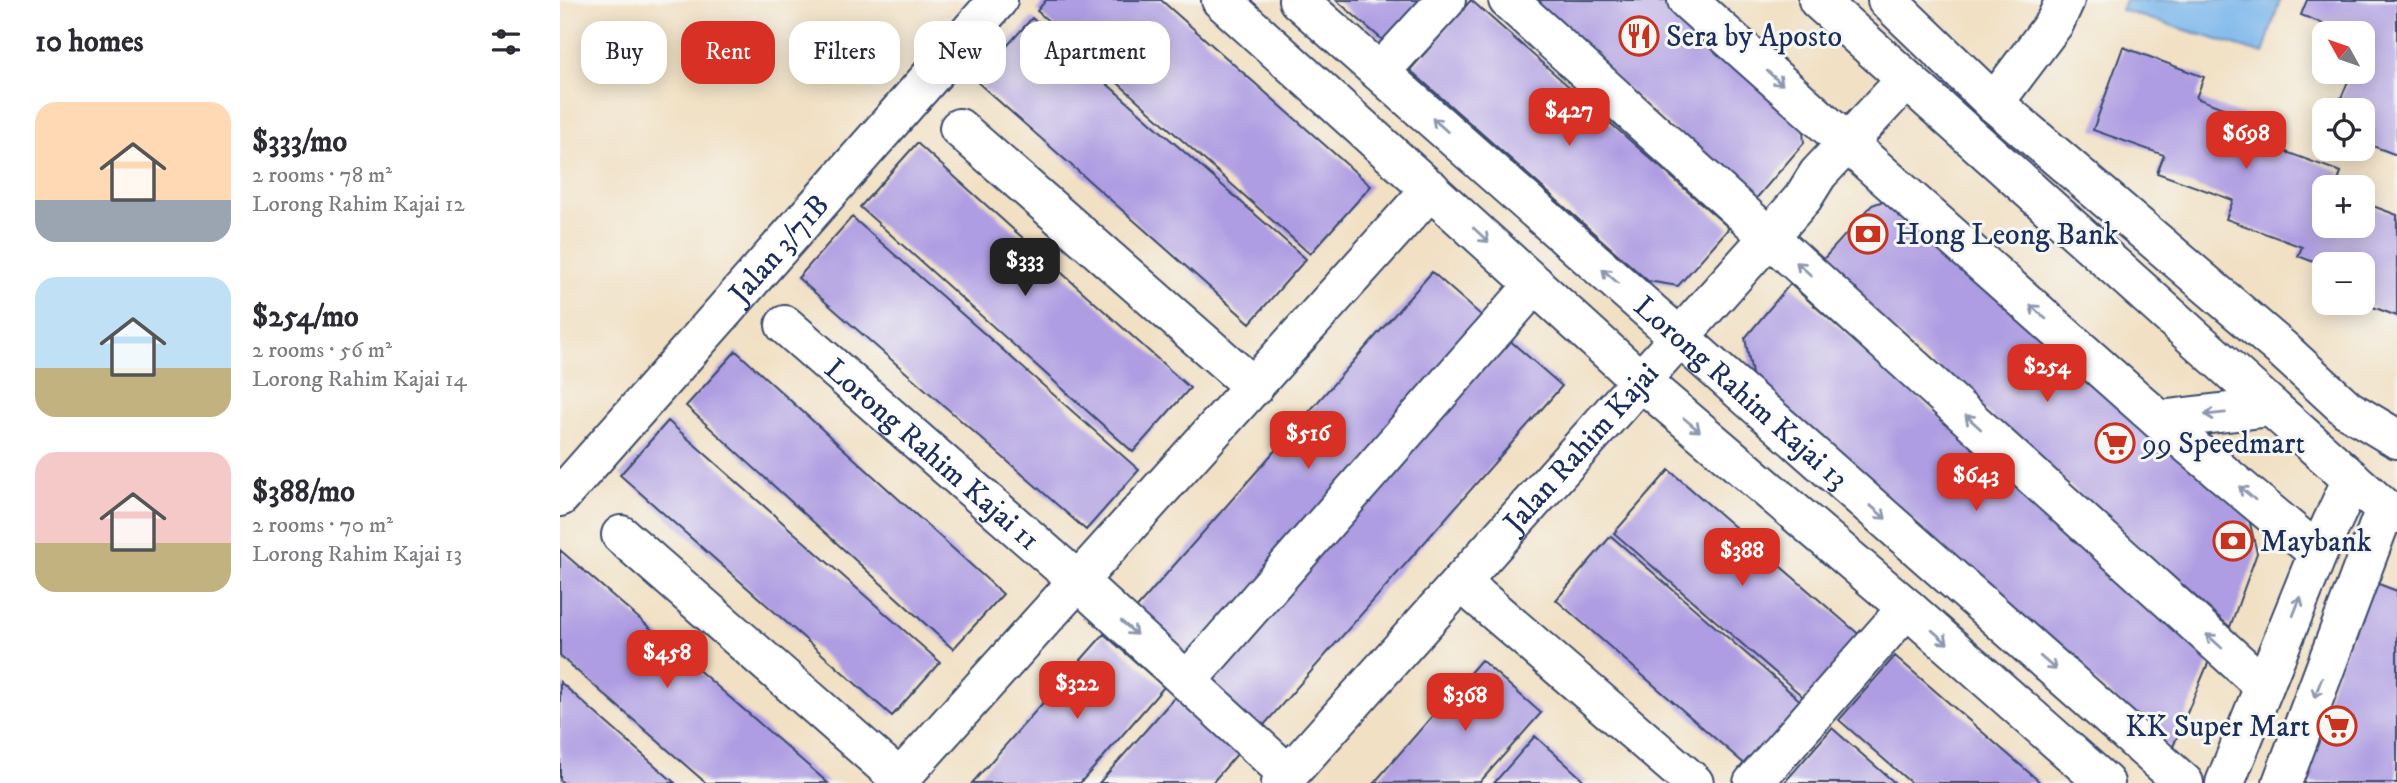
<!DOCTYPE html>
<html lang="en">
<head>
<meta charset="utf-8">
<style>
  body { margin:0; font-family:"IM FELL DW Pica",serif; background:#f2f2f3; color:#2b2b33; height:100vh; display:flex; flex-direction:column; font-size:26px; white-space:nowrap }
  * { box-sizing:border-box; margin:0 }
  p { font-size:23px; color:#7c7c81 }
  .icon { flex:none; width:38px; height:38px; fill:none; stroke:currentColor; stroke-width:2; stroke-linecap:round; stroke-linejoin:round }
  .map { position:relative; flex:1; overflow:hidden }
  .sheet { display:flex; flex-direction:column; background:#fff; width:560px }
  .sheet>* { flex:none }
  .banner { position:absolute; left:21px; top:21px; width:665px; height:63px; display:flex; gap:14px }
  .needle { width:46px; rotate:310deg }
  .controls { position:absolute; left:1752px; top:21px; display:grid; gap:14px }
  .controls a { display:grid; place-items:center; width:63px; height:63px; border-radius:14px; background:#fff; box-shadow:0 4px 18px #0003; font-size:35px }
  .price { position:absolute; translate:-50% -60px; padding:0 16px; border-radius:14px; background:#d93025; color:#fff; font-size:23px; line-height:46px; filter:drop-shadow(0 2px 4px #0008) }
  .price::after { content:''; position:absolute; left:50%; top:42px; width:21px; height:16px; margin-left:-10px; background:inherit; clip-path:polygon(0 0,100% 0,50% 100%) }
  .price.active { background:#222; color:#fff }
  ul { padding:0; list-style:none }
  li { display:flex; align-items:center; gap:21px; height:175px; padding:0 35px }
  li span { display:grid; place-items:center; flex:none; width:196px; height:140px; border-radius:21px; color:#555 }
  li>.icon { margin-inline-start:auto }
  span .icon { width:84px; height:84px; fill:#fffc; stroke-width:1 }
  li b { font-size:30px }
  h2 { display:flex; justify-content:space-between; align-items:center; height:84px; padding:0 35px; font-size:30px }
  .tag { padding:0 24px; border-radius:21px; background:#fff; box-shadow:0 4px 18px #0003; font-size:24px; line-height:63px }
  .tag.active { background:#d93025; color:#fff }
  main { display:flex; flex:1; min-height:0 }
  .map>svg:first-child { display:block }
</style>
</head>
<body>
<main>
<section class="sheet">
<h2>10 homes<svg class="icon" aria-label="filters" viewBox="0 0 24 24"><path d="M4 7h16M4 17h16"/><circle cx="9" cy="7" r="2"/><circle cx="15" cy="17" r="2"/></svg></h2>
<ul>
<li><span style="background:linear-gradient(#ffd9b3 70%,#9aa5b1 0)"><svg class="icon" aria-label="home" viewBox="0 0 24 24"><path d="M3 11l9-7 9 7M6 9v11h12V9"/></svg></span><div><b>$333/mo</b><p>2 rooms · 78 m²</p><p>Lorong Rahim Kajai 12</p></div></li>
<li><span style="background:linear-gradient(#bfe0f5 65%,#c2b280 0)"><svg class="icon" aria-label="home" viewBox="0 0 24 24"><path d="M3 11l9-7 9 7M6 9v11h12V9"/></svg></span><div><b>$254/mo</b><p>2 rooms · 56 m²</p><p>Lorong Rahim Kajai 14</p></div></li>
<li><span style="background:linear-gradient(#f6c9c9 65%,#c2b280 0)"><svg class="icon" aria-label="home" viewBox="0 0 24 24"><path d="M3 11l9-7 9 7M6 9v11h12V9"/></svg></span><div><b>$388/mo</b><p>2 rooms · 70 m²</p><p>Lorong Rahim Kajai 13</p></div></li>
</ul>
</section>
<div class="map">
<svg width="1837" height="783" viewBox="0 0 1837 783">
  <rect width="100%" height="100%" fill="#f6f6f2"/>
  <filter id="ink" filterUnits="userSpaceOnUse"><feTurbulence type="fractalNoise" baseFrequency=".0143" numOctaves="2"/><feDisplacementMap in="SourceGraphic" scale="14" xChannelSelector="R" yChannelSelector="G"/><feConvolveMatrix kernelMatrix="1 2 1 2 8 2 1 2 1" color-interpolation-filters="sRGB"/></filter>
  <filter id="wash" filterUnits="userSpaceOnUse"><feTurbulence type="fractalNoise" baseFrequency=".00686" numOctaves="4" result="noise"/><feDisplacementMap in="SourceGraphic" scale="28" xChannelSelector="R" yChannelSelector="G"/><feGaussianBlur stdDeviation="1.57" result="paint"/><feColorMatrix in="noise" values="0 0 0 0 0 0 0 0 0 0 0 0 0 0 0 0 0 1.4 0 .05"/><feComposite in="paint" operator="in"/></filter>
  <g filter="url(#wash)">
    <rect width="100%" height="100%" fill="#f1e0c3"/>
    <!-- water -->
    <path fill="#79b5eb" stroke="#4a72a4" stroke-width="2" d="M1565,0H1720L1703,54L1561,10Z"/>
    <g id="blocks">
      <!-- building -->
      <path fill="#ae9de2" d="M486,0H601L811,186L750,254L477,11Z
        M776,0H871L831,47Z
        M911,0L1169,228L1118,286L1088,281L850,70Z
        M968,0H1109L1242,119L1244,143L1194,201Z
        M1747,0H1837V155L1802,142V110H1776L1792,72H1802V33H1787L1741,15Z
        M472,18L746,259L690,323L416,81Z
        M1563,47L1644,77L1636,98L1714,127L1707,145L1781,172L1776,187H1764V226H1802V202L1837,215V316L1802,303V289L1805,281L1802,280V264L1764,266L1738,256L1742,247L1666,219L1673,200L1597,173L1604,155L1533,130Z
        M357,143L630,388L573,452L300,207Z
        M1329,199L1689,519L1697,553L1670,627L1259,264L1312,205Z
        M292,217L579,470L526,530L238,278Z
        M872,272L930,323L623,671L566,620Z
        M1230,284L1600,613L1649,661L1612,749L1193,379L1185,338Z
        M940,332L1002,386L696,734L633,680Z
        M176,351L443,594L393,649L126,406Z
        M108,421L380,662L332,716L60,475Z
        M1109,470L1310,644L1255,707L1054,533Z
        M1051,536L1251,710L1196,774L996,600Z
        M0,550L135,667L268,783H146L0,656Z
        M1811,581L1837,591V783H1735Z
        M544,634L604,687L539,762L520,783H412Z
        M1335,656L1435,743L1481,783H1351L1279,720Z
        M921,660L981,713L920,782L814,783Z
        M0,682L91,762L115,783H3L0,780Z
        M615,697L678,753L652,783H539Z
        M1272,728L1297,750L1335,783H1224Z
        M975,736L1027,783H934Z"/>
    </g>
  </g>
  <g filter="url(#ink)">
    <use href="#blocks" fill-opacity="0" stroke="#3b4a6d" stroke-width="2"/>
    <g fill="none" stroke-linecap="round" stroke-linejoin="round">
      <!-- minor casing -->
      <g stroke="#3b4a6d" stroke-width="42">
        <g id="minor">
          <path d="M661,0L1081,381L1347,608L1545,783"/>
          <path id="s1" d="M738,0L1624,783"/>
          <path d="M948,0L1704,686"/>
          <path d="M1127,0L1287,143"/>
          <path d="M1258,0L1825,509L1837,514"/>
          <path d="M1327,0L1434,103L1722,349L1787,409L1837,439"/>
          <path d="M820,72L886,0"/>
          <path d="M1434,103L1495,22L1505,0"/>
          <path d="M399,128L694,387"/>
          <path d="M1296,151L1599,420L1758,553"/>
          <path id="s2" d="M225,325L519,582L729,775"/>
          <path d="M1599,420L1711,407"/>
          <path id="s3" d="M0,497L438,0"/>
          <path d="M61,535L340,779"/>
          <path d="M901,582L1134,783"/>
          <path d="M627,681L975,284"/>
          <path d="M336,783L871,189"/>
          <path id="s4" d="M721,783L1209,237L1243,198L1258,174L1346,80"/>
          <path d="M1193,783L1347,608"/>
          <path d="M1665,783L1758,553L1792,479"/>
          <path d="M1722,783L1825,509"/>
        </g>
      </g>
      <!-- minor -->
      <use href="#minor" stroke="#fff" stroke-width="38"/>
    </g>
    <!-- one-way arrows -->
    <defs><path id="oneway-shaft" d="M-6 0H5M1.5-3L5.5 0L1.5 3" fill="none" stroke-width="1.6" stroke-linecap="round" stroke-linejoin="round" transform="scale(1.75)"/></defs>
    <g stroke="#8d97ae">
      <use href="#oneway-shaft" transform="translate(1215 78) rotate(42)"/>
      <use href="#oneway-shaft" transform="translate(880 125) rotate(-138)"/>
      <use href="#oneway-shaft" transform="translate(921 235) rotate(43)"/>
      <use href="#oneway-shaft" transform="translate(1244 269) rotate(-138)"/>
      <use href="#oneway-shaft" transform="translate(1050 276) rotate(-138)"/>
      <use href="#oneway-shaft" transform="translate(1478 312) rotate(-139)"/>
      <use href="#oneway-shaft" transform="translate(1655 414) rotate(174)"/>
      <use href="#oneway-shaft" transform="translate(1413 422) rotate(-138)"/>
      <use href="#oneway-shaft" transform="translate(1132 425) rotate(40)"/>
      <use href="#oneway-shaft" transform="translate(1687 493) rotate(-140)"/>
      <use href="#oneway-shaft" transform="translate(1318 512) rotate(41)"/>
      <use href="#oneway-shaft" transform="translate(1737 606) rotate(-68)"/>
      <use href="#oneway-shaft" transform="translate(569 628) rotate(42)"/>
      <use href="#oneway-shaft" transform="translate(1380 637) rotate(41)"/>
      <use href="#oneway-shaft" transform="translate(1654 641) rotate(-138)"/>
      <use href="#oneway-shaft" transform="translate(1488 663) rotate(41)"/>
      <use href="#oneway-shaft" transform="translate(1758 688) rotate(111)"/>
    </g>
  </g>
  <!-- icons -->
  <defs>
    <g id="restaurant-ring" transform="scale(2.0125)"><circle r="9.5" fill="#f6f6f2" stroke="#c8321e" stroke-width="1.5"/><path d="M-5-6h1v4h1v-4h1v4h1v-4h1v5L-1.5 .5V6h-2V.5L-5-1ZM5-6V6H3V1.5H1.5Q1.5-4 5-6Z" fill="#c8321e"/></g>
    <g id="bank-ring" transform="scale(2.0125)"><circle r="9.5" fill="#f6f6f2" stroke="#c8321e" stroke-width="1.5"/><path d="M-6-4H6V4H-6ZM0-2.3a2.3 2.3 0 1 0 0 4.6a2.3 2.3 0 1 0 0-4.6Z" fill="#c8321e"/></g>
    <g id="supermarket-ring" transform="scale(2.0125)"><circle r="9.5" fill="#f6f6f2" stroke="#c8321e" stroke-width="1.5"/><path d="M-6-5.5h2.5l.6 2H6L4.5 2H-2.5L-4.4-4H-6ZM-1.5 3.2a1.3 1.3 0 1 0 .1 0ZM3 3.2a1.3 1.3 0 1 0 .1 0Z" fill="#c8321e"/></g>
  </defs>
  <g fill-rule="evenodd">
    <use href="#restaurant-ring" x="1079" y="36"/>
    <use href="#bank-ring" x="1308" y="234"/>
    <use href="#supermarket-ring" x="1555" y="443"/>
    <use href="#bank-ring" x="1673" y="541"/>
    <use href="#supermarket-ring" x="1777" y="726"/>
  </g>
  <g text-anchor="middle" stroke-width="6" stroke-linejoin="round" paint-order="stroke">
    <!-- poi labels -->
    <g font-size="30" fill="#1b2f5e" stroke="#f6f6f2" text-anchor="start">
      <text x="1106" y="46">Sera by Aposto</text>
      <text x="1335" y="244">Hong Leong Bank</text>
      <text x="1582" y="453">99 Speedmart</text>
      <text x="1700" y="551">Maybank</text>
      <text x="1750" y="736" text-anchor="end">KK Super Mart</text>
    </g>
    <!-- street labels -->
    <g font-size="30" fill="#1b2f5e" stroke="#f6f6f2">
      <text dy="10" stroke="none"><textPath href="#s3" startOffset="331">Jalan 3/71B</textPath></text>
      <text dy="10" stroke="none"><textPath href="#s1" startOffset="592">Lorong Rahim Kajai 13</textPath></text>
      <text dy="10" stroke="none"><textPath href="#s4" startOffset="450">Jalan Rahim Kajai</textPath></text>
      <text dy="10" stroke="none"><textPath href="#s2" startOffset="196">Lorong Rahim Kajai 11</textPath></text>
    </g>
  </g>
</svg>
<div class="controls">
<a><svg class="needle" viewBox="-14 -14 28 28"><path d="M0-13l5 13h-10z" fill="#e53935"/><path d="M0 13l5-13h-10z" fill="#7c7c81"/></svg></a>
<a><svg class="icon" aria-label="locate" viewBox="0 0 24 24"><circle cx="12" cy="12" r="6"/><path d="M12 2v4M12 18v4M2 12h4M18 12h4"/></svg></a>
<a>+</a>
<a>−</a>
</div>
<b class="price" style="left:1009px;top:148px">$427</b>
<b class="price" style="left:1686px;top:171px">$698</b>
<b class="price active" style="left:465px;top:298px">$333</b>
<b class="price" style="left:1487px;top:404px">$254</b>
<b class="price" style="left:748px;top:471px">$516</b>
<b class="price" style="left:1416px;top:513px">$643</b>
<b class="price" style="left:1182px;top:588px">$388</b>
<b class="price" style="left:107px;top:690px">$458</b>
<b class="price" style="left:517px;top:721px">$322</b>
<b class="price" style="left:905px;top:733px">$368</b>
<div class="banner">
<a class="tag">Buy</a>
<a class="tag active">Rent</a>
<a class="tag">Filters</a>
<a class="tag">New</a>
<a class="tag">Apartment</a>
</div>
</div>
</main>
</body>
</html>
